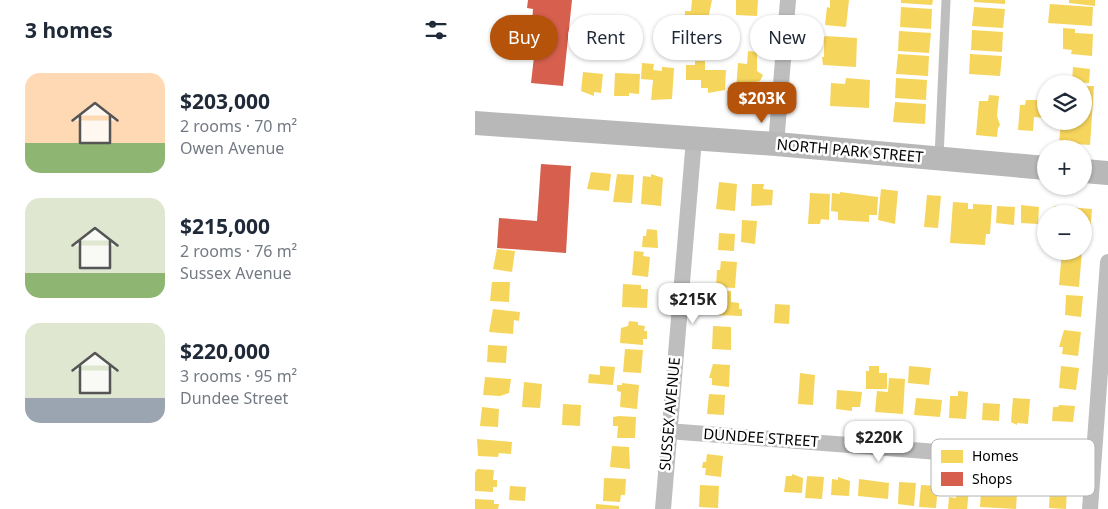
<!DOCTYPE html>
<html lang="en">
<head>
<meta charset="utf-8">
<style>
  body { margin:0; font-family:"Noto Sans",sans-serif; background:#f6f6f7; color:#1f2937; height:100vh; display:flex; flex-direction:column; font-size:19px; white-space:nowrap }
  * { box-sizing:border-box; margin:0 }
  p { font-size:16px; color:#747a83 }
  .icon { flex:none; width:28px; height:28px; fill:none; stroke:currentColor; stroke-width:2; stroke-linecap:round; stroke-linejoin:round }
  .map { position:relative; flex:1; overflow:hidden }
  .panel { display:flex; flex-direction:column; background:#fff; width:475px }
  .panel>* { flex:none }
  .hud { position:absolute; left:15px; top:15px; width:475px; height:45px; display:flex; gap:10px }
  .fabs { position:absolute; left:562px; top:75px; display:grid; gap:10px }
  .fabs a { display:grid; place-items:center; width:55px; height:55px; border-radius:50%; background:#fff; box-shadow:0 1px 4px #0004; font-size:25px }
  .price { position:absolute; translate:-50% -42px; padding:0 11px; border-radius:10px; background:#fff; color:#222; font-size:16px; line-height:32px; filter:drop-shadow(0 1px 2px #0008) }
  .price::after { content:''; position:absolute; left:50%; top:30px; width:15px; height:11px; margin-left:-8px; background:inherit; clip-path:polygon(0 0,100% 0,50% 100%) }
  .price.on { background:#b45309; color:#fff }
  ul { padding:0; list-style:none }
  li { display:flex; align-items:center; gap:15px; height:125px; padding:0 25px }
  li span { display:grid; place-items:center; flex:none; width:140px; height:100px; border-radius:15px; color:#555 }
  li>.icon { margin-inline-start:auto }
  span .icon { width:60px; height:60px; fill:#fffc; stroke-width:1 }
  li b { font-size:21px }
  h2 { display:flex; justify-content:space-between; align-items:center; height:60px; padding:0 25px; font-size:21px }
  .chip { padding:0 18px; border-radius:22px; background:#fff; box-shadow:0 1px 4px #0004; font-size:18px; line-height:45px }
  .chip.on { background:#b45309; color:#fff }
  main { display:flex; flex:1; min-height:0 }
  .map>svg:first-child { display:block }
</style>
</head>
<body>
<main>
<section class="panel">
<h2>3 homes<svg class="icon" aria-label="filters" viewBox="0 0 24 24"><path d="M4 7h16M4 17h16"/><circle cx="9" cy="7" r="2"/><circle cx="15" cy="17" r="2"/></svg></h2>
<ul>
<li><span style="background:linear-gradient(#ffd9b3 70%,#8fb573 0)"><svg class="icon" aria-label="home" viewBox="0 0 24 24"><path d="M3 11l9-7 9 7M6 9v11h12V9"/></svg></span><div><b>$203,000</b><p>2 rooms · 70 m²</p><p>Owen Avenue</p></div></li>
<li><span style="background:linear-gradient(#dfe7d0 75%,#8fb573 0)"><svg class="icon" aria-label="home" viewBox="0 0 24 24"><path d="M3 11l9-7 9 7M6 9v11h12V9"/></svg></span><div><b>$215,000</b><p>2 rooms · 76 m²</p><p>Sussex Avenue</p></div></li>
<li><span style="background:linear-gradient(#dfe7d0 75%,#9aa5b1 0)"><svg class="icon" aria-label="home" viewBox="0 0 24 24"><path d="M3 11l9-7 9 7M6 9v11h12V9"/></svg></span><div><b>$220,000</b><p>3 rooms · 95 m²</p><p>Dundee Street</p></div></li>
</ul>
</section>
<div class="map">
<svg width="633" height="509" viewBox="0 0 633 509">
  <rect width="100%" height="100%" fill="#fff"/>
  <!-- homes -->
  <path fill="#f6d55c" d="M217,0H237L233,19L210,18V11H216Z
    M261,0H283L282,16L261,15Z
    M355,0H374L371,27L350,25L352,7L355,8Z
    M426,0H458L457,5L426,3Z
    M499,0H530V4L499,2Z
    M594,0H620V6L594,3Z
    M575,4L618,7L617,26L573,23Z
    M426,7L457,9L456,29L425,27Z
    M499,7L530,9L528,28L497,26Z
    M588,28L600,29V33L618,34L617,56L596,54L597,50L588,49Z
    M497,30L528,32L527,52L496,50Z
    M424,31L456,33L454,53L423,51Z
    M137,34L148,35L147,57L136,56Z
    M350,36L382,38L381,67L348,65L347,57H349V42H347Z
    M273,51L282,52V71L288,75L285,81L281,82L277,96L262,94L261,90L263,63L272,64Z
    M423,54L454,56L453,76L421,74Z
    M495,54L527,56L525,76L494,74Z
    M220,61H230V70H251L250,90L233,93V88H226V80H211V65H220Z
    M167,63L179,64L178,70L187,71V67L199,68L197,99L176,100L178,80L166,79Z
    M598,67L615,69L614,83L597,82Z
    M108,72L128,74L126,93L119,92V96L106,91Z
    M140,73L165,74L164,94L154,93V96H139Z
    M371,78L395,80L394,108L355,106L356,83L370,84Z
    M421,78L452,80L451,100L420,98Z
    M609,86H619L615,145L584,143L586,121H609Z
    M514,95L524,96L522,116L525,125L523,128L522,137L501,135L504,101H513Z
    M563,95H571L570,118L559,117L558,131L543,130L545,105H550L551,100H563Z
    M420,102L451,104L450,124L418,122Z
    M116,172L136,174L134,191L112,189Z
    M142,174L159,175L157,203L138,202Z
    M176,174L188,178L186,206L166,204L168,176L176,177Z
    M244,182L262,184L260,211L241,209Z
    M277,184H289L288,189L298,190L297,205L276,206Z
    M406,189L423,191L420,224L403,220Z
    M365,192L403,197L402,215H394V222L363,220V212L356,211L357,193L365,194Z
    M335,193L355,194L354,220L346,219L345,224H333Z
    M452,195L466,196L463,228L449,227Z
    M478,202L493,203V209H498V204L517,205L515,234H511L510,245L475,243Z
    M546,205L564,207L563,224L546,223Z
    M522,206L540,207L539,225L521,223Z
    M579,206L617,209L615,233H609V214H578Z
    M267,220L282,221L280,244L266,242Z
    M172,229L182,230L183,248L167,247L168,236H171Z
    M244,233L260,234L259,251L243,250Z
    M22,249L40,251L37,272L18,269Z
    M159,251L169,252L168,256L175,257L173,277L157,275Z
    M587,251H607L604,287L584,285Z
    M246,261L262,262L260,288L241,287L242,270H245Z
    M17,282H35L34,302L15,301Z
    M148,284L166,285V289H173L172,308L147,307Z
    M240,291H256V302L264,303V309H267V316L239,315Z
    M591,295L608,296L606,317L590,315Z
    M300,304L315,305L314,324L299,323Z
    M18,309L45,312L44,321L39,320L38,334L14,332Z
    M154,321L163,322V325L170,326L169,331H172V339H168V345L145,343L146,328L153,326Z
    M238,326L256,327V350L237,349Z
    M589,330L606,332L603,356L587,354L588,347H584Z
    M13,345L32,346L31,363L12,362Z
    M150,349L168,350L166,373L148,372Z
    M238,364L255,365L254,387L237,385V378H234Z
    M125,366L140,367L138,385L113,383L114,374L125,375Z
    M394,366H404V373H412V389H391V371H394Z
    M434,366L456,368L454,385L433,383Z
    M586,366L604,368L601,390L584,388Z
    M325,373L340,375L338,405L323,404Z
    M10,377L36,379L34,393L25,396L8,395Z
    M414,378L430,379L428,414L400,412L402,391L413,392Z
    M49,382L67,384L65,408L47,407Z
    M147,383L164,385L162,409L145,407L146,392L142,391V385H147Z
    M362,390L387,392L385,407H377V411L361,409Z
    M483,391L493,392L491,419L474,418L475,396H483Z
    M234,394L250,395L249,415L232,414Z
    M441,398L467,400L465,417L439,415Z
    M538,398L555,399L553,424L542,423V425L536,422Z
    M508,403L525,404L524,421L507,420Z
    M88,404L106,405L105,426L87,425Z
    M584,405L600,406L598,422L577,421L578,407H583Z
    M7,407L24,409L23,427L5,426Z
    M144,416L161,417L160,438H142L143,426H138V417Z
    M2,439L37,442L36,454L24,453L23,457L3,456Z
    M137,446L154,447L155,469L135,467Z
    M232,454L248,456L246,477L230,475L231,468H227L228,462H231Z
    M2,469L19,470L18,480H22V487H18V492L0,491V473Z
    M317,474L328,478L327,493L309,492L311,476H317Z
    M332,476L349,477L347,499L330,498Z
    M363,477L375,481L374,496L356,495L357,479L363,480Z
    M129,478L151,479L150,495H146L145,502L128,501Z
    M384,479L414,483L413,499L383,496Z
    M424,482L441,483L439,506L423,504Z
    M225,485L244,486L243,508L224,507Z
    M446,485L463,486L461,508L444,507Z
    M35,486L51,487L50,501L34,500Z
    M575,487L592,488L591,509L574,508Z
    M481,489L494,490L492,509H473L474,497L481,498Z
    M506,490L542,493L541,509L505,507Z
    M0,499L19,500V504H24L23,509H0Z
    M121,504L144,506V509H121Z"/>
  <!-- shops -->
  <path fill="#d6604d" d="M53,0H97L88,86L56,83L61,39H56L58,9L52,8Z
    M66,164L96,166L91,253L22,248L24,218L62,221Z"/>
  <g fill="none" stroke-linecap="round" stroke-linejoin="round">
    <!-- lane -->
    <path stroke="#bebebe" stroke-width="9" d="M464,158L471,0"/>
    <!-- street -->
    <path stroke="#bebebe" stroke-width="16" d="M301,144L313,0
      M193,431L617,464
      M188,509L219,139
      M615,509L633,262"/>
    <!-- secondary -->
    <path stroke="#b8b8b8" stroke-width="24" d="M0,123L301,144L571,168
      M609,171L633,173"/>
  </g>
  <g text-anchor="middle" stroke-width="5" stroke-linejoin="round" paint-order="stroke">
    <!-- street labels -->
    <g font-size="15" fill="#000" stroke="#fff">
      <text transform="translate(375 151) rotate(5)" y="5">NORTH PARK STREET</text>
      <text transform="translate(195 414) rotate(-85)" y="5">SUSSEX AVENUE</text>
      <text transform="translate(286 438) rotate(4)" y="5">DUNDEE STREET</text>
    </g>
  </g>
  <!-- legend -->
  <rect x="456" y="439" width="164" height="57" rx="8" fill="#fff" stroke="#b2b2b2" stroke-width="1"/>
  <rect x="466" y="450" width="22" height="13" fill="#f6d55c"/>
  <rect x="466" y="472" width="22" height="14" fill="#d6604d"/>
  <g font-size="14" fill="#000">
    <text x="497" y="461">Homes</text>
    <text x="497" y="484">Shops</text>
  </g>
</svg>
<div class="fabs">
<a><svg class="icon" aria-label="layers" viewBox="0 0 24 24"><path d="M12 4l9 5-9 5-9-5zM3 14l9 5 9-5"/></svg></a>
<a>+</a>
<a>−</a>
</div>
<b class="price on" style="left:287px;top:124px">$203K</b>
<b class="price" style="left:218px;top:325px">$215K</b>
<b class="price" style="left:404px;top:463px">$220K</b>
<div class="hud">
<a class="chip on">Buy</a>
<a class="chip">Rent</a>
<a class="chip">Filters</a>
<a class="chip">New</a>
</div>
</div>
</main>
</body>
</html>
